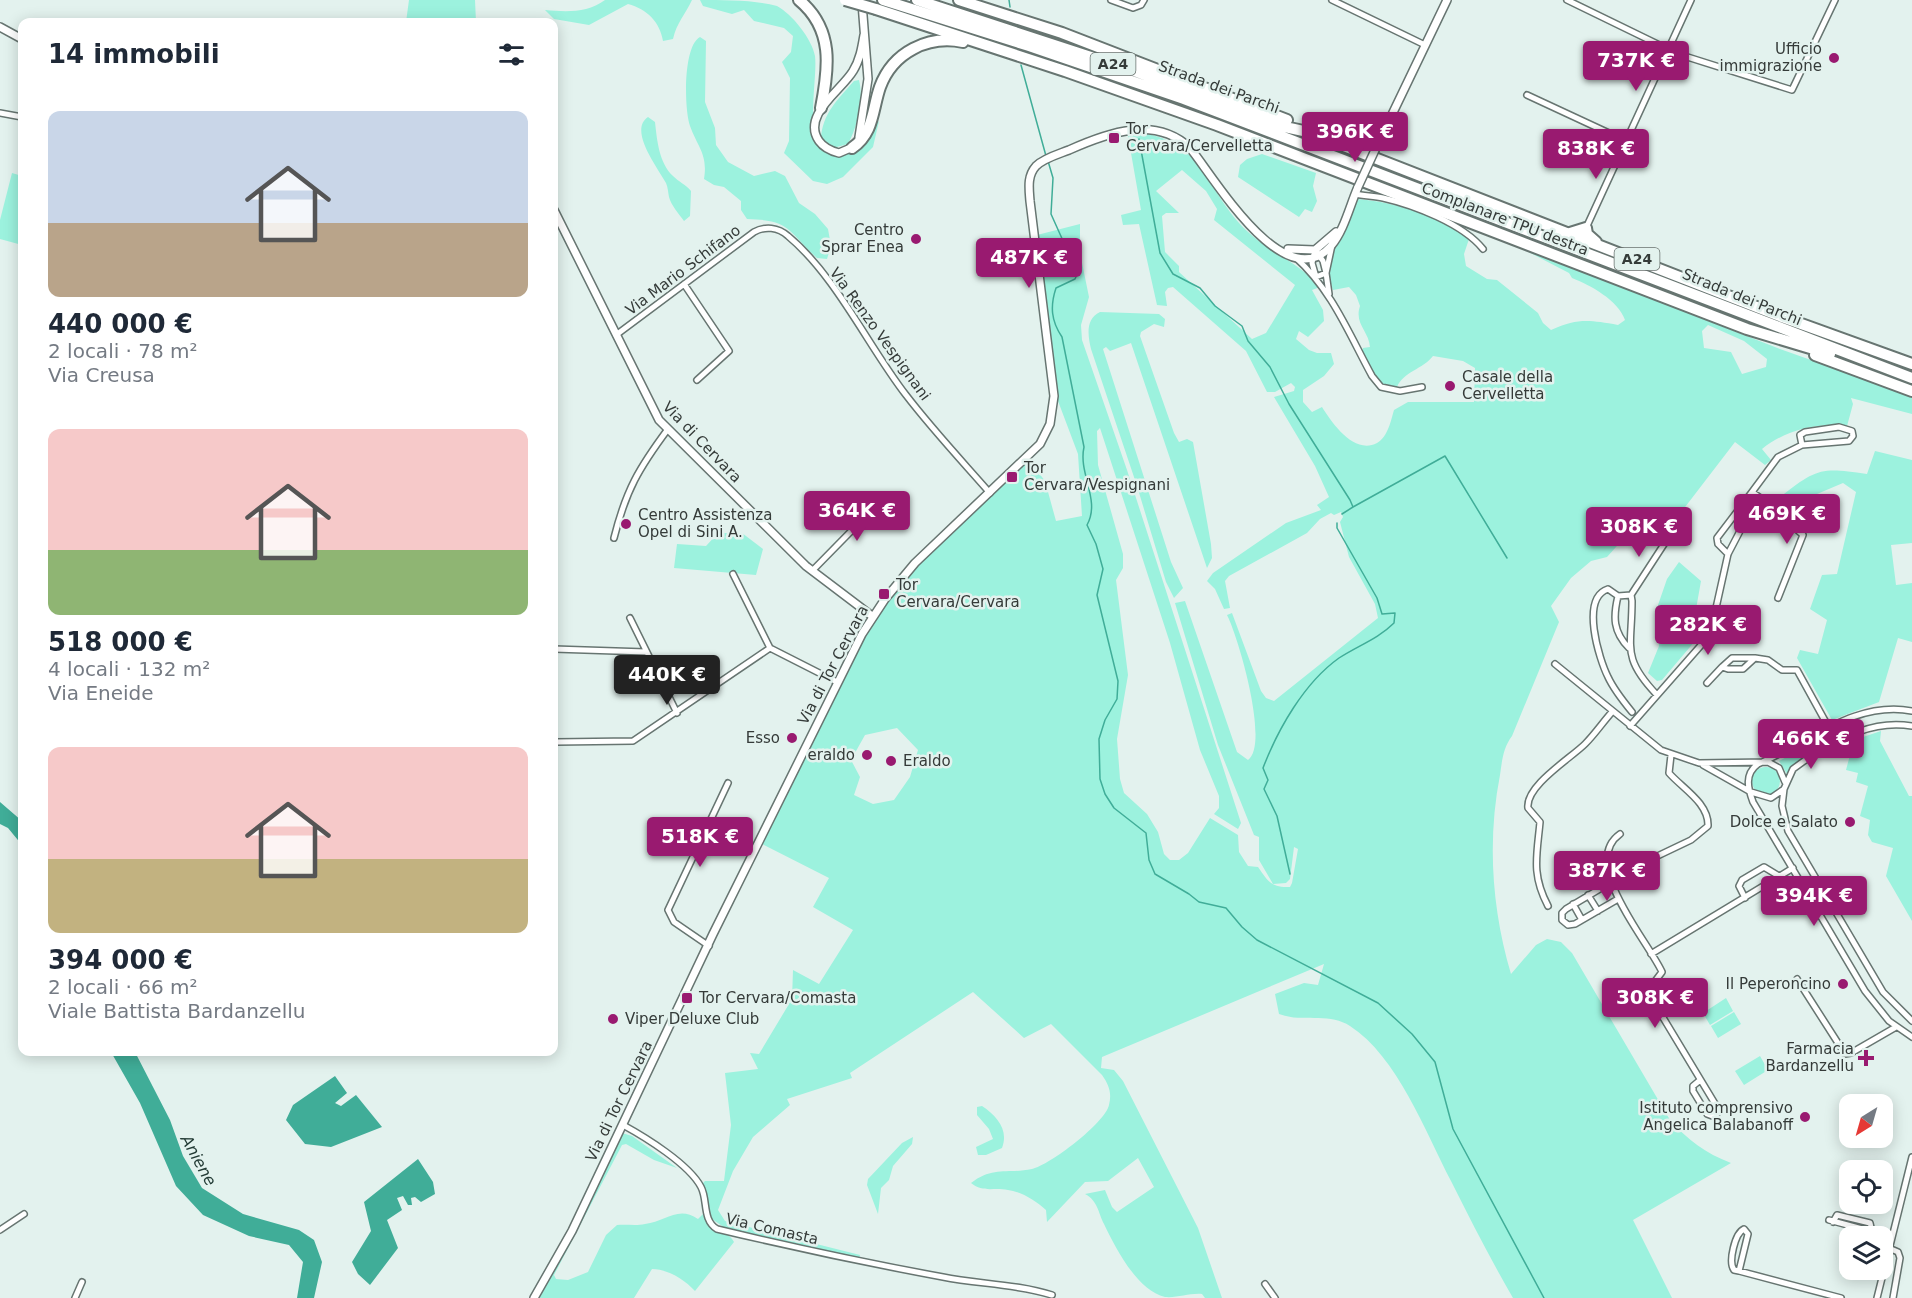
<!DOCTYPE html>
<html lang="it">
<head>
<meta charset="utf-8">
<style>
  body { margin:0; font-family:"DejaVu Sans",sans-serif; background:#f2f2f3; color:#1f2937; height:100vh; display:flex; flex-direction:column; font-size:22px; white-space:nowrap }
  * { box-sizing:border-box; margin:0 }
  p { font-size:20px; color:#747a83 }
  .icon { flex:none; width:33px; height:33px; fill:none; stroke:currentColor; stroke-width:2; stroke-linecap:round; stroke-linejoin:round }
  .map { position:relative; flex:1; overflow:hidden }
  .side { position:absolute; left:18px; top:18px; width:540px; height:1038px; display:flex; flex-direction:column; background:#fff; border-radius:12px; box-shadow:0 3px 15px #0003 }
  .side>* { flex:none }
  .needle { width:39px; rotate:217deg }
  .fabs { position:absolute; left:1839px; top:1094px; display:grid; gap:12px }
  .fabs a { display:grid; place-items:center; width:54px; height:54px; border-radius:12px; background:#fff; box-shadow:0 3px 15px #0003; font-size:30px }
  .price { position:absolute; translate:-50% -51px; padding:0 14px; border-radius:6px; background:#991a70; color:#fff; font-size:20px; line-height:39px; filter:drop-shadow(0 2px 3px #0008) }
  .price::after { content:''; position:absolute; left:50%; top:36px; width:18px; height:14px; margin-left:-9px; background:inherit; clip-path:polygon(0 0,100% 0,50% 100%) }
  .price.on { background:#222; color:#fff }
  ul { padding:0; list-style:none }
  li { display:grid; align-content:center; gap:12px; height:318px; padding:0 30px }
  li span { display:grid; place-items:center; height:186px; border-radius:12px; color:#555 }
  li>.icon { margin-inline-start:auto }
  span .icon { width:108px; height:108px; fill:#fffc; stroke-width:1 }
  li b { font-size:26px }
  h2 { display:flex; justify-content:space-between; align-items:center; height:72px; padding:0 30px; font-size:26px }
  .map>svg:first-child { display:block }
</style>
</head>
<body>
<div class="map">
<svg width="1912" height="1298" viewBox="0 0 1912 1298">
  <rect width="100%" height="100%" fill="#e3f2ee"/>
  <!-- green -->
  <path fill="#9cf2de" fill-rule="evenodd" d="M409,0H475L476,22H406Z
    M605,0H692C685,15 677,22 673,39L663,41C660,22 647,9 628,4L589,25L554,19L545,10C567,12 587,13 605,0Z
    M700,0C725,0 755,0 777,6C792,14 812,39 815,56C818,81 802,143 830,154C841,158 852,153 860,146C867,140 872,128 879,121L873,147L843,177L827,184L813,181L784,153L789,141L790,78L782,62L791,52L793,36L784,28L754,21L744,10L732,14L703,6Z
    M700,37L706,41L705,102L715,128L716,145L728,162L754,176L775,171L785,176L799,203L815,214L828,229L831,246L827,259L817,258C787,231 792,220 747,219L741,210V201L724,187L714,185L704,179C708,154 698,148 690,126C684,108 683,46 700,37Z
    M859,80C864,99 857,128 848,144L833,148L821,139C822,114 838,99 854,81Z
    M648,117L655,122C657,140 659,163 673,176C679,182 685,184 691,191L690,216L684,221C679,214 671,205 669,197C668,192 668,188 666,183C658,168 628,130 648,117Z
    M1139,133C1204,140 1206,192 1247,231C1271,254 1296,260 1320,287L1312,290L1323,310L1324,321L1308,337L1299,331L1296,339L1309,350L1317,353H1331L1334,364L1324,376L1303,390V402L1312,412L1322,407C1332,423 1354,455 1377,443C1388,437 1391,420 1394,410L1408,402H1474L1475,368L1463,361L1433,356C1423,369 1403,372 1397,387C1375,387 1372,371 1362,352L1363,348L1370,347C1369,331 1354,324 1360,306L1356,295L1349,287L1333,290C1321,261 1346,225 1358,199C1394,202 1441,216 1469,239L1464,254L1466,266L1487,279L1497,280L1538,313L1543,323L1551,330C1578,318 1589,320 1618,325L1625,320C1618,300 1590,285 1572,278L1569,273L1517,246L1780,349L1912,396V414L1851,398L1853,404L1847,426C1817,423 1787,429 1762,449L1771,460L1765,465L1735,442L1669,528L1653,516L1634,527L1607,557L1591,561L1571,578L1551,606L1559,622L1512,736C1503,748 1502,761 1500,775C1487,841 1492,910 1511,974L1536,945L1547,939L1561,942L1572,953L1670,1120C1688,1140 1705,1153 1731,1163L1633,1220L1672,1298H1513C1491,1260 1471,1221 1451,1181C1426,1133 1397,1056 1350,1026C1329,1012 1302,1023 1279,1014L1275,994L1304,983L1318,985L1324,964L1102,1057L1101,1068L1114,1070L1123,1081L1198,1228L1222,1298H1205L1202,1294C1189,1293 1178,1298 1165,1297C1137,1290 1116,1249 1104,1224C1098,1212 1098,1201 1085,1194L1105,1190L1112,1207L1117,1212L1154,1187L1138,1158L1108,1181L1085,1182L1047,1222L1046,1210C1036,1201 1022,1192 1008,1190C993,1187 983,1193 971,1183C993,1166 1008,1174 1032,1169C1050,1165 1105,1123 1109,1105C1112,1093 1109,1085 1102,1075L1051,1024L1024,1038L973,992L850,1073L852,1078L787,1099L790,1105L753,1137L733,1171L718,1210L725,1221L860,1255L859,1259L725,1228L712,1219L702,1184L705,1181H724L731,1125L725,1073L758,1069L750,1053L759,1054L792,999L793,970L819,984L853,930L813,907L829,878L762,844L856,650L875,619L898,586L921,561L1029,460L1045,481L1056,521L1082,516L1078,454L1058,401L1037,235L1080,224V253L1089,297L1081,325L1082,340L1127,470L1241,823L1238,829L1214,814L1219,808V796L1200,750L1170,643L1100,428L1097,431L1098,465L1123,554V568L1116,580L1128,675L1117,739L1120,779L1124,793L1147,814L1158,832L1164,854L1170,860H1179L1188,853L1210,818L1238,835L1239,852L1248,866L1258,867C1268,881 1271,888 1290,887L1292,883L1298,849L1294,847L1290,879L1286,883L1273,884L1259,860V837L1254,835L1218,745L1175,603L1185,601L1237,752L1248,760C1270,744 1238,636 1227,615L1232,613L1261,691L1266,698L1274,701L1378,618L1375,604L1349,557L1340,522L1343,517L1341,512L1334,515L1331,513L1320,519L1307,533L1229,576L1225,581L1230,608L1224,609L1215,589L1207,581L1213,573L1286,523L1321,510L1317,505L1329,497L1315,466L1274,397L1294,391L1295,387L1291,383L1275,392H1267L1246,351L1173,287L1168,288L1165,292L1167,306L1157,305L1139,224L1123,225L1121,215L1141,210L1128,136ZM1182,170L1206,191L1217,209L1214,220L1295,285L1266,333L1252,339L1179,272V266L1165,252L1162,216L1166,213H1179L1156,191ZM1708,325L1744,341L1767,359L1766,367L1742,374L1731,352L1704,348L1702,331ZM897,728L918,750L910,777L894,800L873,804L854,795L860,777L851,760L865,735Z
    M1262,154L1316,173L1313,186L1317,201L1312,212L1305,209L1299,217L1238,177L1240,165L1247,159Z
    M12,173L22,176V245L0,239V220Z
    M1100,312L1159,314L1165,319L1164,327L1154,324L1141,332L1140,336L1174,433L1179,442L1187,439L1193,442L1211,544L1212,558L1207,568L1131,343L1110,351L1106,347L1103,349L1171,562L1183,588L1174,598L1166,582L1137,486L1091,349C1088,336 1085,319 1100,312Z
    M1875,451L1912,460V543L1891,545L1896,585L1912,583V642L1898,638L1879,702L1832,720L1797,658L1800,650L1818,654L1827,620L1810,609L1822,575L1837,574L1856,492L1843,483L1791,505L1780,497C1817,468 1821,467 1867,474Z
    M718,533H742L763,549L756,575L674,568L677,544L706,546Z
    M1679,562L1701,581L1693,626L1700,629L1701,634L1662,680L1657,681L1648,673L1659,646L1658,605L1667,579Z
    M1881,731L1880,741L1909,796H1912V921L1886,876L1893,848L1872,842L1868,835L1870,820L1860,816L1868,786L1856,782L1858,773L1846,770L1854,740Z
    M1812,744L1815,749C1809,759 1795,763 1787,774L1779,761Z
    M1752 781a14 14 0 1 1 28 0a14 14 0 1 1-28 0Z
    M1726,998L1733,1011L1710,1025L1703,1013Z
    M1734,1012L1741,1024L1718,1038L1711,1026Z
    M1760,1056L1768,1070L1744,1085L1735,1071Z
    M982,1106C997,1116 1009,1130 1002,1148L986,1155H978L976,1147L993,1139L989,1129L977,1115V1107Z
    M622,1133L632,1136L677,1168L654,1160L626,1144L622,1145L554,1275L556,1279L568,1280L588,1272L606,1235L617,1225C626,1224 636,1226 645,1224C665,1222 678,1205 698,1219L703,1214C708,1233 728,1229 734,1242L695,1291C685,1280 668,1269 652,1269L634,1298H537Z
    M913,1137L912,1144L893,1166L889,1180L881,1188L878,1214L867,1185L868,1179L902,1143Z"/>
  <!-- water -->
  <path fill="#40ad98" d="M0,802L22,821V845L8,828L0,824Z
    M111,1052H135L170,1120L183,1156L202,1188L243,1214L299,1230L314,1240L322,1262L314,1298H297L303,1262L289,1245L249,1236L203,1215L176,1186L140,1103Z
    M335,1076L347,1093L335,1103L341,1106L356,1095L382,1127L331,1147L305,1144L286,1120L293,1105Z
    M418,1159L433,1182L435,1194L421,1202L415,1197L411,1198L412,1205H408L403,1196L397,1198L402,1210L387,1220L398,1248L370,1285L358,1274L352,1262L371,1231L364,1202Z"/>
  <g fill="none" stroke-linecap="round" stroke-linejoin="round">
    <!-- stream -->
    <path stroke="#40ad98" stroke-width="1.5" d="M1009,0L1010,7
      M1021,65L1046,156
      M1139,139L1160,253L1173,274L1200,288L1215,306L1242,326L1248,341L1270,367L1289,404L1350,500L1353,507L1342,514
      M1048,161L1053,178L1051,214L1064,243L1075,255L1079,270L1075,279L1056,288C1050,306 1051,321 1062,337L1084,447C1078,474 1101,500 1087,525L1096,544L1103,569L1097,595L1118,681L1117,699L1105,720L1099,739L1100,779L1105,794L1114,808L1146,833L1149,860L1155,874L1189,894L1199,902L1226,908L1242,927L1257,940L1378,1003L1412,1034L1435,1062L1453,1129L1544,1298
      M1353,507L1445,456L1507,558
      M1290,874L1277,816L1264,789L1268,780L1263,768C1278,729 1304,683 1339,658C1357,646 1378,639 1394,623L1395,613L1382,614L1377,598L1337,528V523"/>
    <!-- minor casing -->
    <g stroke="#677571" stroke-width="8">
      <path id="minor" d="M1111,0L1133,8L1141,5L1144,0
        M1332,0L1425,45
        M1567,0L1678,54L1792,90L1835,0
        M1527,95L1626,141
        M0,113L22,117
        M1355,194C1364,196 1374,196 1383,198C1414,205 1463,224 1483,249
        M1586,228L1691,0
        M1315,250L1323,261L1326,273L1316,277L1312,263Z
        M1295,257C1332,290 1349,334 1372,376L1381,387L1400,391L1422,387
        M684,284L729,351L697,380
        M1329,294L1326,273L1332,245
        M616,335L754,232C765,226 778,227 788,236C836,276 868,346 906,395C932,429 962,461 990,493
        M1839,427L1852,431L1853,436L1849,441L1802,445L1800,435L1805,432Z
        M1752,492L1778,457L1802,445
        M1762,499L1803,535L1778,598
        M614,538C626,490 639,468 668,429
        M812,571L865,517L869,510L868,506
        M733,574L770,648L837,682
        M1631,595L1670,535
        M1618,596L1608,589C1580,598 1599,659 1608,677C1614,690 1623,701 1632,712
        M630,618L677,713
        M1629,648C1613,632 1613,617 1618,596L1631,595L1632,601C1632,648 1621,657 1657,695
        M554,649L646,652
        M1755,658H1732L1722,667L1728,669H1743L1755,658L1768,660L1782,670H1797L1829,728
        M1555,664L1661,750L1699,763L1768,762L1779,768L1785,782
        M1707,683L1722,667
        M1912,711C1855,700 1808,743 1758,764C1744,774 1748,789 1753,802L1865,991L1889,1021L1912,1037
        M1630,726L1710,635L1728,554L1740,531L1762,499L1752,492L1717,538L1718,544L1728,554
        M1912,726C1870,719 1839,740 1804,761L1793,769L1784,789L1782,806L1788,831L1883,992L1912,1021
        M556,742L633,741L770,648
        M1703,765L1749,791
        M1751,792L1771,798L1784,789
        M1620,834C1579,863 1648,941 1662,972L1650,988V996L1717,1107L1718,1112L1715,1117L1707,1114L1693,1091V1086L1699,1081
        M1647,861L1691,840L1708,826C1709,803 1682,788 1669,773L1671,755
        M1613,881L1566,909L1562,913V920L1568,925L1575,924L1618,899
        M1588,895L1598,911
        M1745,898L1739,886L1742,880L1764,867L1779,876
        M1573,904L1582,920
        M1548,906C1531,874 1537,855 1540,822L1528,808C1525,786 1571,758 1585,744C1595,734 1603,722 1612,712
        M709,946L674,922L668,910L728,783
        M1651,954L1793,868
        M1797,979L1845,1054L1851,1053L1896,1027
        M623,1125C645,1137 689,1164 701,1187C708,1200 702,1220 717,1229C792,1247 867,1263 943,1277C978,1284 1017,1284 1052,1295
        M1829,1220L1892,1237
        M1833,1222L1837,1215L1870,1223L1872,1232
        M0,1230L24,1214
        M1891,1249L1898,1252L1900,1258L1893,1298
        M1739,1271L1748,1234L1744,1229C1735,1233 1728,1262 1734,1270L1739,1271L1841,1298
        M1265,1284L1275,1298
        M75,1298L82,1282
        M1877,1298L1912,1157"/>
    </g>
    <!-- tertiary casing -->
    <g stroke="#677571" stroke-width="10">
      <path id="tertiary" d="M0,27L22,39
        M859,137L868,79L862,3
        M853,147L839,153C831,151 824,148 819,141C801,115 842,90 853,71C860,60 862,47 864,35
        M1375,150L1447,0
        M554,210L659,420L806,566L872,616
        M1288,249L1315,250L1336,232
        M534,1298L572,1231L713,934L862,634L885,599L915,563L1040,444L1050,424L1054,396L1030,201C1029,188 1027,176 1036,166C1044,158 1059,154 1069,150C1107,133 1155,115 1190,148C1212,174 1284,299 1331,246C1344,231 1350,205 1358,187"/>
    </g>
    <!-- motorway casing -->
    <g stroke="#677571" stroke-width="14">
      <path id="motorway" d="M799,0C834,29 829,68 821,108
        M883,0L1029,46L1184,99L1912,378
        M917,0L1137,72L1285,127L1308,132L1782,317L1912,364
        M959,0L1062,33L1287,120
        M876,9L1065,71L1217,125L1747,329L1830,354
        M852,148C874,133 872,110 880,87C893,52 928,35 963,42
        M1570,233L1586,228L1587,234L1596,242
        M1815,355L1912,391"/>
    </g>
    <!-- minor -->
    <use href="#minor" stroke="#fff" stroke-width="5"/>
    <!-- tertiary -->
    <use href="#tertiary" stroke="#fff" stroke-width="7"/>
    <!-- motorway -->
    <use href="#motorway" stroke="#fff" stroke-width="10"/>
    <!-- tertiary-bridge casing -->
    <g stroke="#677571" stroke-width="10" stroke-linecap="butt">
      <path id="tertiary-bridge" d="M1358,187L1375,150"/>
    </g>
    <!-- motorway-bridge casing -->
    <g stroke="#677571" stroke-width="14" stroke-linecap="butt">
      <path id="motorway-bridge" d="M845,0L876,9"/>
    </g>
    <!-- tertiary-bridge -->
    <use href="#tertiary-bridge" stroke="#fff" stroke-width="7"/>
    <!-- motorway-bridge -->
    <use href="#motorway-bridge" stroke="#fff" stroke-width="10"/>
  </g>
  <!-- markers -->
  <g fill="#991a70" stroke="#e3f2ee" stroke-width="2">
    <circle cx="1834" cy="58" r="6"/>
    <rect x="1108" y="132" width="12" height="12" rx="3"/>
    <circle cx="916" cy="239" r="6"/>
    <circle cx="1450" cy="386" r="6"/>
    <rect x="1006" y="471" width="12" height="12" rx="3"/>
    <circle cx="626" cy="524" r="6"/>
    <rect x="878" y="588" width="12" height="12" rx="3"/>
    <circle cx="792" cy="738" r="6"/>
    <circle cx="867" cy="755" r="6"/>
    <circle cx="891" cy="761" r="6"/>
    <circle cx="1850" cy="822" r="6"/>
    <circle cx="1843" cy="984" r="6"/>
    <rect x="681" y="992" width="12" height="12" rx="3"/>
    <circle cx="613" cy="1019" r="6"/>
    <path d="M1863 1049h6v6h6v6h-6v6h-6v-6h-6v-6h6z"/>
    <circle cx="1805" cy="1117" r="6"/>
  </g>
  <g text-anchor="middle" stroke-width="5" stroke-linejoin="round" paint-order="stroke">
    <!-- shield labels -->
    <g fill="#e3f2ee" stroke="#69726f" stroke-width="1.5">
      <rect x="1090.5" y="53" width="45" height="22" rx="4.5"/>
      <rect x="1614.5" y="248" width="45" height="22" rx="4.5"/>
    </g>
    <g font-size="14" font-weight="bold" fill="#353b39">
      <text x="1113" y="69">A24</text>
      <text x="1637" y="264">A24</text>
    </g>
    <!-- poi labels -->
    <g font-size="15" fill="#353b39" stroke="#e3f2ee" text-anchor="end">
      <text x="1822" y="54">Ufficio<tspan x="1822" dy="17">immigrazione</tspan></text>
      <text x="1126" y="134" text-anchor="start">Tor<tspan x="1126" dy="17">Cervara/Cervelletta</tspan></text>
      <text x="904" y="235">Centro<tspan x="904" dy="17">Sprar Enea</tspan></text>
      <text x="1462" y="382" text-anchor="start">Casale della<tspan x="1462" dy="17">Cervelletta</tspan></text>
      <text x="1024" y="473" text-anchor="start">Tor<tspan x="1024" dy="17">Cervara/Vespignani</tspan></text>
      <text x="638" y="520" text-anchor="start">Centro Assistenza<tspan x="638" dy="17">Opel di Sini A.</tspan></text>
      <text x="896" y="590" text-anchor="start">Tor<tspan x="896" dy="17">Cervara/Cervara</tspan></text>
      <text x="780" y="743">Esso</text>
      <text x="855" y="760">eraldo</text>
      <text x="903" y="766" text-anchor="start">Eraldo</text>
      <text x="1838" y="827">Dolce e Salato</text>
      <text x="1831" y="989">Il Peperoncino</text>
      <text x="699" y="1003" text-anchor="start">Tor Cervara/Comasta</text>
      <text x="625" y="1024" text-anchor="start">Viper Deluxe Club</text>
      <text x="1854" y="1054">Farmacia<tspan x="1854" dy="17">Bardanzellu</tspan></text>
      <text x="1793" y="1113">Istituto comprensivo<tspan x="1793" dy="17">Angelica Balabanoff</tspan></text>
    </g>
    <!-- street labels -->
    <g font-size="15" fill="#353b39" stroke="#e3f2ee">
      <text transform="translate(1219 87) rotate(20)" y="5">Strada dei Parchi</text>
      <text transform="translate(1505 219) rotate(21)" y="5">Complanare TPU destra</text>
      <text transform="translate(683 270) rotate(-37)" y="5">Via Mario Schifano</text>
      <text transform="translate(1742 297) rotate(22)" y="5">Strada dei Parchi</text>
      <text transform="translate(880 334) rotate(54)" y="5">Via Renzo Vespignani</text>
      <text transform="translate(702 442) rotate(46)" y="5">Via di Cervara</text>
      <text transform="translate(833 665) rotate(-62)" y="5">Via di Tor Cervara</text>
      <text transform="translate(619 1101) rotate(-64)" y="5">Via di Tor Cervara</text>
      <text transform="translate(772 1229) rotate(13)" y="5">Via Comasta</text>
    </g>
    <!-- water labels -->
    <g font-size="16" font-style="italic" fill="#233b35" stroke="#e3f2ee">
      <text transform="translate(199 1160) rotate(61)" y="6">Aniene</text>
    </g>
  </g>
</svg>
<div class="fabs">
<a><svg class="needle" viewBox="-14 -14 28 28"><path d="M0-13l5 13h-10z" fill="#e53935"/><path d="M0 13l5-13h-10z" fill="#747a83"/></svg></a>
<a><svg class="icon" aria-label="locate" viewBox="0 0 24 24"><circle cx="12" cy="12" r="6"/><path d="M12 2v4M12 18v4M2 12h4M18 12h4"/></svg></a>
<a><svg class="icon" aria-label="layers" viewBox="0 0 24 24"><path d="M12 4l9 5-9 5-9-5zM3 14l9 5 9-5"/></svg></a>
</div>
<b class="price" style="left:1636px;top:92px">737K €</b>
<b class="price" style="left:1355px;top:163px">396K €</b>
<b class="price" style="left:1596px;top:180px">838K €</b>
<b class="price" style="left:1029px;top:289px">487K €</b>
<b class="price" style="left:857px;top:542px">364K €</b>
<b class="price" style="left:1787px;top:545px">469K €</b>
<b class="price" style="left:1639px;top:558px">308K €</b>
<b class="price" style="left:1708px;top:656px">282K €</b>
<b class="price on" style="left:667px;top:706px">440K €</b>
<b class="price" style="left:1811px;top:770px">466K €</b>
<b class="price" style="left:700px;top:868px">518K €</b>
<b class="price" style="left:1607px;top:902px">387K €</b>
<b class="price" style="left:1814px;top:927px">394K €</b>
<b class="price" style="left:1655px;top:1029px">308K €</b>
<section class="side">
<h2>14 immobili<svg class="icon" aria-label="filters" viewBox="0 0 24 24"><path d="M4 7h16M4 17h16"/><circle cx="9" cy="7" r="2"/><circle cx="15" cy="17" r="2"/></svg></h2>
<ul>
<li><span style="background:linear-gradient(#c9d6e8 60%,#b9a48a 0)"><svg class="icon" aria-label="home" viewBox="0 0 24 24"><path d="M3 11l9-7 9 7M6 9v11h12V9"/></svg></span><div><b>440 000 €</b><p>2 locali · 78 m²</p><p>Via Creusa</p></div></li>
<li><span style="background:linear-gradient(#f6c9c9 65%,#8fb573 0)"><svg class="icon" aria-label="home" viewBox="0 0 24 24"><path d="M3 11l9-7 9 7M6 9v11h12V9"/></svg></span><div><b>518 000 €</b><p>4 locali · 132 m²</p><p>Via Eneide</p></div></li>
<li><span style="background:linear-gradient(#f6c9c9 60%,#c2b280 0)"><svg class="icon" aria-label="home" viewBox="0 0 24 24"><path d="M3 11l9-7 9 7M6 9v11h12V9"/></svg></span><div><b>394 000 €</b><p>2 locali · 66 m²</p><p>Viale Battista Bardanzellu</p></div></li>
</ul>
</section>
</div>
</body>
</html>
